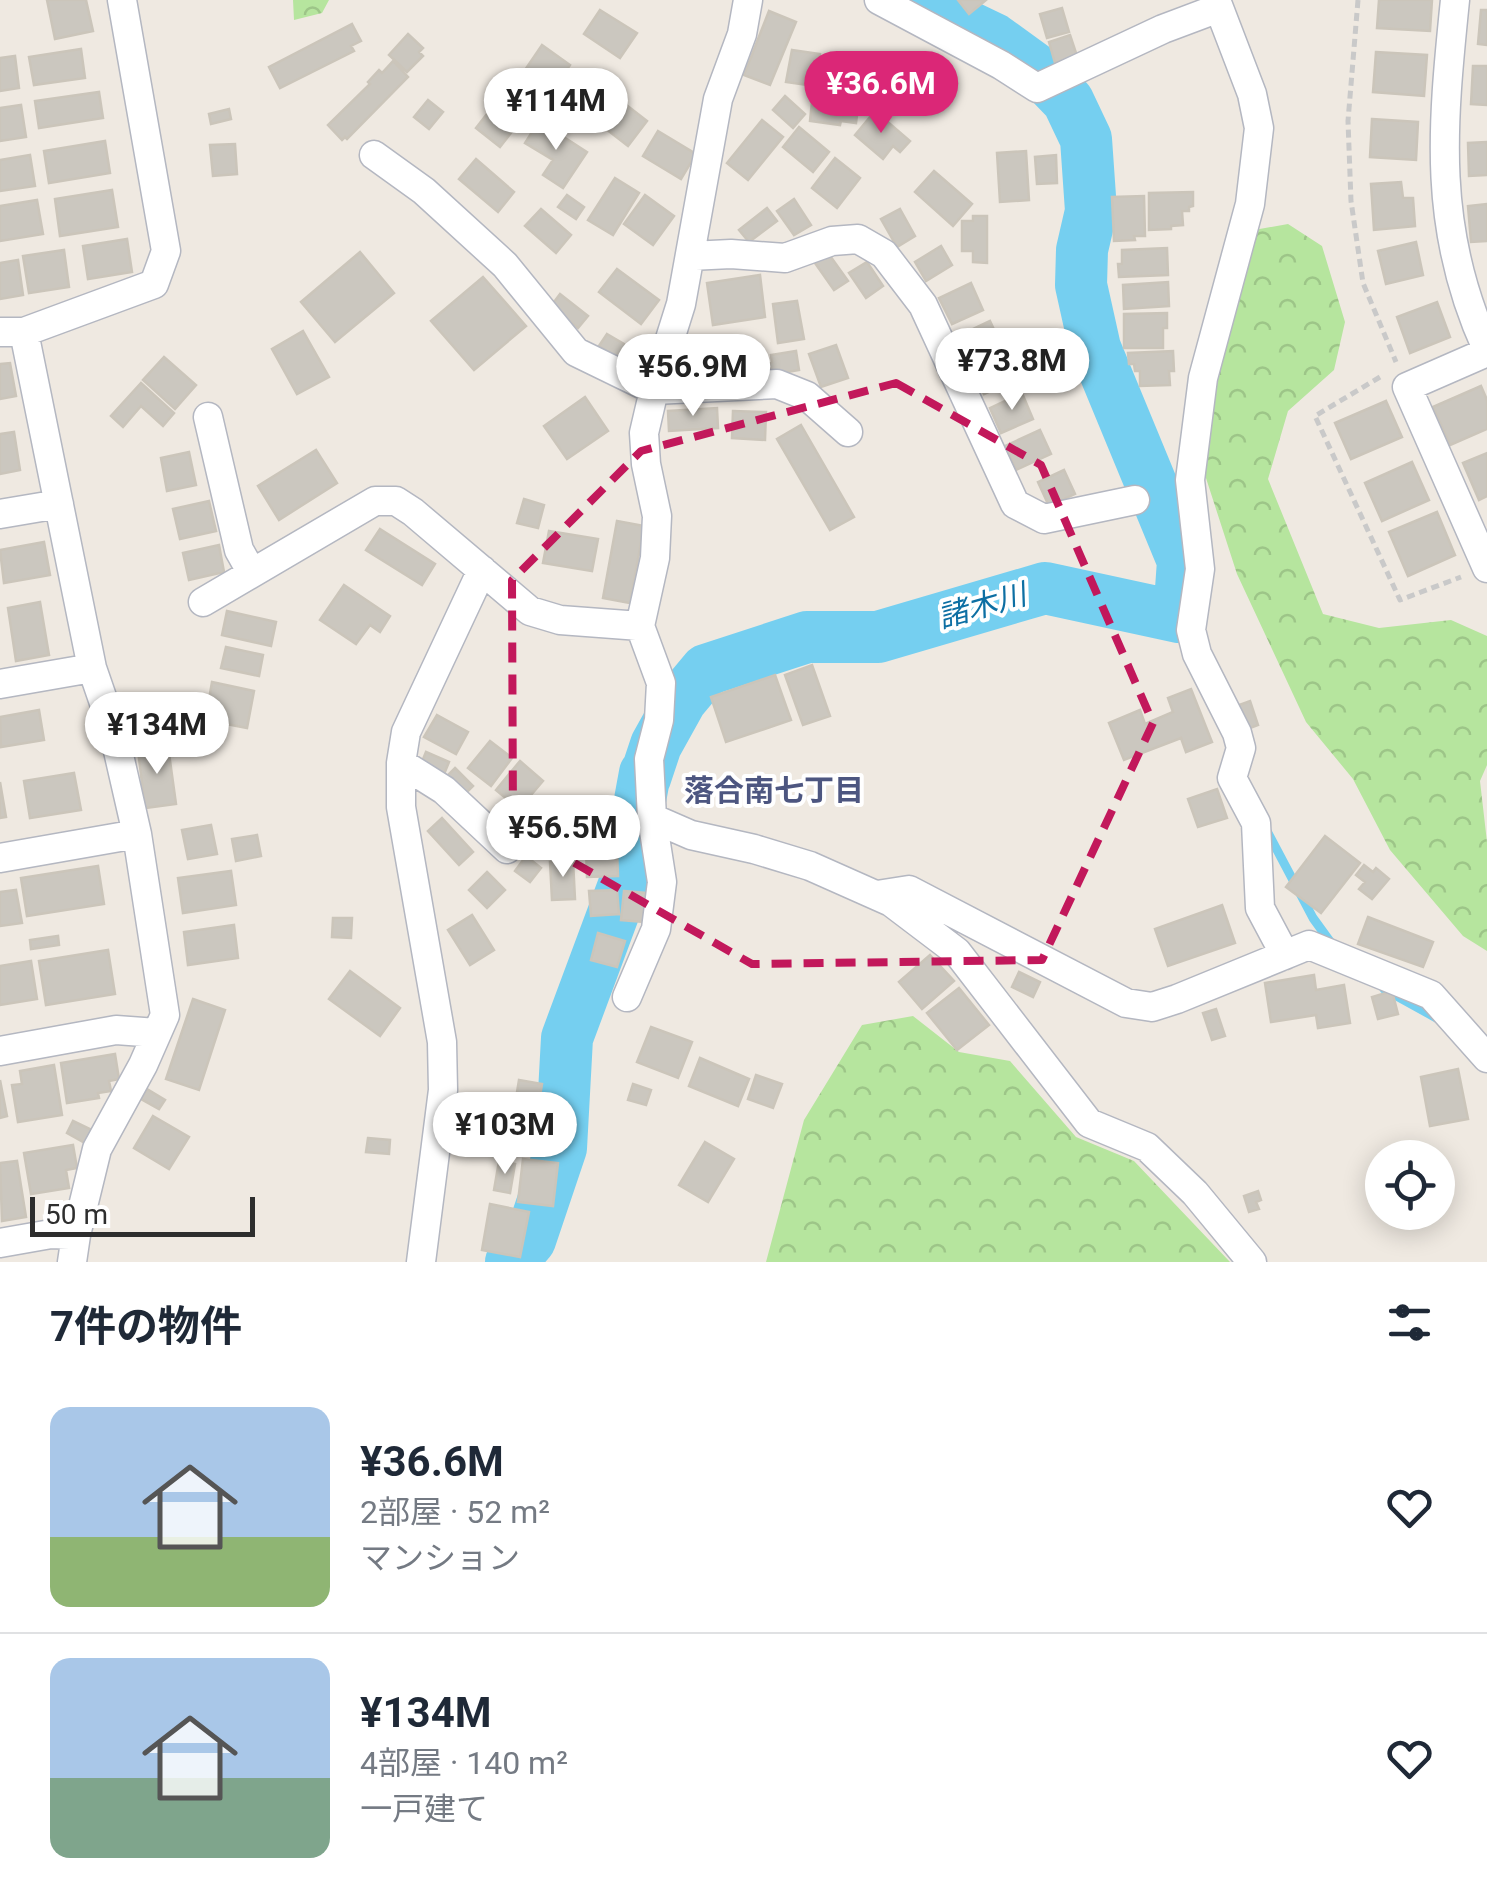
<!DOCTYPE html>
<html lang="ja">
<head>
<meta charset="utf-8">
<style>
  body { margin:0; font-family:Roboto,"Noto Sans JP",sans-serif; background:#f6f6f7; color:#1f2937; height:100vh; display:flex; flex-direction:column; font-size:38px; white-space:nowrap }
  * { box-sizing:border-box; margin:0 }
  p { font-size:32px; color:#747a83 }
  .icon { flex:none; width:55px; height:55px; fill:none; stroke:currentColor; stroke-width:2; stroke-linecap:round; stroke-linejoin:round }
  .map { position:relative; height:1262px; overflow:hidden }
  .drawer { display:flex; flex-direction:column; background:#fff; flex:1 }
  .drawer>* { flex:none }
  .buttons { position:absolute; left:1365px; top:1140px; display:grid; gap:20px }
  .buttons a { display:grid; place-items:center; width:90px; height:90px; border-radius:50%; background:#fff; box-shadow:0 5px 25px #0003; font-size:50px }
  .scale { position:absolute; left:30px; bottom:25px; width:225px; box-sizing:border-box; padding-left:10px; border:5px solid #2e2e2e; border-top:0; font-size:28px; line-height:35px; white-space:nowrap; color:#2e2e2e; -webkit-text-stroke:8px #fff; paint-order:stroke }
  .price { position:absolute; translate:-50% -85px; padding:0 22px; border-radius:35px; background:#fff; color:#222; font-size:32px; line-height:65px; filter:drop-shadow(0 2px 5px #0008) }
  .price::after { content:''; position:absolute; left:50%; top:60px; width:30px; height:22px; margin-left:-15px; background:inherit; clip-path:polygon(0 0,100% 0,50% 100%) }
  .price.selected { background:#db2777; color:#fff }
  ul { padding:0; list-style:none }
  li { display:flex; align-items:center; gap:30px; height:250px; padding:0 50px }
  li+li { border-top:2px solid #e0e1e3 }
  li span { display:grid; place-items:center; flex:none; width:280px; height:200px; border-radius:20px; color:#555 }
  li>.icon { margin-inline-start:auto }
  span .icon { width:120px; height:120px; fill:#fffc; stroke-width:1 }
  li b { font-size:42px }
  h2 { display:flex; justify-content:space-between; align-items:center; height:120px; padding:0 50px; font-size:42px }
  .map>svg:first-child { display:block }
</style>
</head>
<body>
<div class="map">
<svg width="1487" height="1262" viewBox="0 0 1487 1262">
  <defs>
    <pattern id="forest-crowns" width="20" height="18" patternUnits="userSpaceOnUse" patternTransform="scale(2.5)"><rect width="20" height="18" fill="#b6e59e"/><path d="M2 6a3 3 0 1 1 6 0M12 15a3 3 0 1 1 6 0" fill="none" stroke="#9dc588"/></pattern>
  </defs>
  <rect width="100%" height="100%" fill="#efe9e1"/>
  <!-- forest -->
  <path fill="url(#forest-crowns)" d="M293,0H329L322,13L294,20Z
    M1288,224L1322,246L1345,322L1334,370L1288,411L1268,479L1323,614L1379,628L1451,620L1487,636V765L1480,781L1487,842V951L1463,936L1390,850L1353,779L1306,722L1237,574L1205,475L1216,358L1254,230Z
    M913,1016L959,1052L1010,1061L1076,1137L1134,1161L1230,1262H766L804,1120L862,1025Z"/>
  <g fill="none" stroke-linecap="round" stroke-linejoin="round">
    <!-- stream -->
    <path stroke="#75cff0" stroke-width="9" d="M1267,831L1313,918L1334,947
      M1384,989L1440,1020"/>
    <!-- river -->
    <path stroke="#75cff0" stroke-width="52" d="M511,1262L530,1240L561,1148L567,1038L625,882L645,773V778L656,745L681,700L706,670L807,637H878L1045,588L1179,617L1183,561L1095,348L1081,285L1082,250L1091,211L1086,139L1068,101L1041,73L994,39L913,0"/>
  </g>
  <!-- building -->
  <path fill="#cbc7bf" stroke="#cbc5ba" stroke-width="2.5" d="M47,0H86L93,31L55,39Z
    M958,0H986L969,14Z
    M1379,0H1432L1430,31L1377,28Z
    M1062,8L1069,32L1047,38L1040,14Z
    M600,10L637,33L620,58L584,34Z
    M1481,10H1487V45L1478,44Z
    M769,11L796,22L770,85L744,75Z
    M352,24L361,41L351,46L354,51L280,88L269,67Z
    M408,34L423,48L419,52L423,56L407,72L389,55Z
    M1070,35L1077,56L1055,63L1049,42Z
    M542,45L570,65L551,92L523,73Z
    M81,49L85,78L34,85L29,57Z
    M792,50L820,54L815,86L786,82Z
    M1376,52L1427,55L1424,96L1373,92Z
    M15,56L19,88L0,91V58Z
    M393,61L408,77L347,139L345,137L342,140L328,125L370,84L368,82L379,70L382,73Z
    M1473,66H1487V105L1471,104Z
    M607,90L647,121L628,146L588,115Z
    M99,92L103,118L39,128L35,101Z
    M504,92L528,111L500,147L476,128Z
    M813,92L838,94V100L848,101V106L858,107L856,123L841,121L840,125L810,121Z
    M785,96L805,114L793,128L773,110Z
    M428,100L443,112L429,129L414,117Z
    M21,105L26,137L0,141V108Z
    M229,109L231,119L211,124L209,114Z
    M875,111L910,141L900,152L893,146L883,159L855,135Z
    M1372,119L1418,122L1416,160L1370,157Z
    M762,120L783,137L748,180L727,163Z
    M539,121L587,152L563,188L543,175L553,160L525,143Z
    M799,127L829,152L813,172L783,147Z
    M658,131L696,154L681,179L643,156Z
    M105,141L110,173L49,183L44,151Z
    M1487,142V175L1469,176L1468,143Z
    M235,144L237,174L213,176L210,145Z
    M1026,151L1029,200L1000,202L997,153Z
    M30,155L35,186L0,191V160Z
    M1056,155L1057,183L1037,184L1035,157Z
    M835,158L860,178L837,208L812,188Z
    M476,159L514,192L498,212L459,179Z
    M934,171L972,204L953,226L915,192Z
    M615,178L639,193L613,235L588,220Z
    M1401,182L1403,198H1413L1415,226L1374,230L1371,184Z
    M112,190L118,227L60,236L55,199Z
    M1193,192V206L1189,207V211H1182L1183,225L1171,226V229L1149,230V193Z
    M567,195L584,207L576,219L558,207Z
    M645,195L674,216L653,245L624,224Z
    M1144,196L1145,236H1134L1135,240L1114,241L1112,197Z
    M794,199L811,225L794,235L777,211Z
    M37,200L43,234L0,241V206Z
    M1487,204V241L1471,242L1468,206Z
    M767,208L777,221L749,242L739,230Z
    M541,209L571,235L556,253L525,226Z
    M900,209L915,236L897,247L881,219Z
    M973,216H987V263L973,262V251H962V221H973Z
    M127,239L132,272L88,279L83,246Z
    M1416,242L1423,275L1386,284L1378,251Z
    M941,246L952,265L926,281L915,262Z
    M1167,248L1168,275L1119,277L1118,264H1122V250Z
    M64,250L69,287L29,293L23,256Z
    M360,252L394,293L335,342L301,302Z
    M828,253L848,281L834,290L815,263Z
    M18,260L23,295L0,299V263Z
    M867,262L883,286L866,298L849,273Z
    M617,269L659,300L641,324L599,292Z
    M760,275L765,317L713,325L707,283Z
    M483,277L526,326L474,370L431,321Z
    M1168,282L1169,306L1124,309L1123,285Z
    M971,283L983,310L952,324L939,298Z
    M560,294L588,316L578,328L551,306Z
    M797,301L804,339L778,343L773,304Z
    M1437,302L1450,337L1410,353L1397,317Z
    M1167,313V328H1163V348H1124V314Z
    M990,321L1003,349L971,364L958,336Z
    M303,331L329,377L297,394L272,349Z
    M607,334L629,347L621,360L599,346Z
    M836,345L848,378L821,387L809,354Z
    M796,351L799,370L770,375L768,363L772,362L771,355Z
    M1173,351L1174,371H1169L1170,385L1140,386V371H1135L1134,364H1129L1128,353Z
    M1006,356L1017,379L984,394L973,371Z
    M164,357L196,385L175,409L143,380Z
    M10,363L16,396L0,399V364Z
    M141,383L174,413L163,426L141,406L123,427L111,416Z
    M1481,386L1487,400V429L1450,445L1433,407Z
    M1022,393L1033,419L1001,433L990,408Z
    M585,397L608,431L567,459L544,426Z
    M1386,401L1402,437L1351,459L1335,423Z
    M717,408L718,428L669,431L668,411Z
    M733,411L766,412L765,440L732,438Z
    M801,425L854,517L830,530L777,439Z
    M1040,430L1051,454L1016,470L1005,446Z
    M14,432L20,470L0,474V434Z
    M316,450L337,483L279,520L258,486Z
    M189,452L196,485L167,491L161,458Z
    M1487,453V496L1479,500L1463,463Z
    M1412,462L1429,500L1382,521L1365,483Z
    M1064,470L1075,494L1049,506L1038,482Z
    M524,499L544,505L538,528L517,523Z
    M209,501L216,531L180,539L173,509Z
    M1437,512L1455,555L1408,576L1389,532Z
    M617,521L644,526L630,603L603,598Z
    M380,529L435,564L422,585L366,550Z
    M549,531L598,539L592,571L543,563Z
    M44,542L50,575L4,583L0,550Z
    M219,545L224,572L189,580L183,553Z
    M344,585L390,616L380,632L370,625L356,644L320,620Z
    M40,602L49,655L16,661L8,608Z
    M227,611L276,622L271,646L222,635Z
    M226,647L263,655L259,676L221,668Z
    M812,665L830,716L803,725L785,675Z
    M775,675L791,720L726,742L711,697Z
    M212,682L254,691L247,728L221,723L224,708L208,705Z
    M1191,689L1212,742L1186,752L1181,738L1124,760L1109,723L1140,710L1145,724L1173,712L1168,698Z
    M1250,701L1258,725L1237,733L1228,709Z
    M39,710L44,740L1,747L0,717Z
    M437,715L468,732L456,754L424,737Z
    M212,725L214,745L195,747L193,727Z
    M490,741L512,758L491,786L468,768Z
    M168,746L176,804L145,808L138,750Z
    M426,752L449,762L442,779L419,769Z
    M520,761L543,781L519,809L496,790Z
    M455,768L473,786L461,798L444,779Z
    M74,773L81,810L30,818L24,781Z
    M0,782L6,817L0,818Z
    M1217,789L1227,818L1198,827L1188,799Z
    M552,800L573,818L552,840L532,821Z
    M612,809L613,836L585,837L584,810Z
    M442,818L473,852L459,865L428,831Z
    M211,825L217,854L188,859L182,830Z
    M257,835L261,856L236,861L232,839Z
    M1325,836L1360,863L1321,913L1286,887Z
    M586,849H617L618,876L587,877Z
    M526,856L541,868L530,882L515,871Z
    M573,860L575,899L552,900L550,862Z
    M1364,865L1373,872L1376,868L1389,879L1372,899L1359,889L1365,882L1356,875Z
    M98,866L104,904L27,916L21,878Z
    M231,871L236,905L183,913L178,878Z
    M487,872L505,890L487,908L469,890Z
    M16,890L22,923L0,926V892Z
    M617,890L619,914L591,916L589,891Z
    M624,891L646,893L643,922L621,920Z
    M1222,905L1235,943L1168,966L1155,929Z
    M472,915L494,950L470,965L448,930Z
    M1368,917L1433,942L1423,967L1358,944Z
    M333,918H352L351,938L332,937Z
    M234,925L238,958L188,965L184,932Z
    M598,933L625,941L617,967L591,960Z
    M58,936L59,945L31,949L30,940Z
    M108,950L115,994L46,1005L39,961Z
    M930,955L954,981L922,1009L899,982Z
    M31,961L37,999L0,1005V966Z
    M350,971L400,1008L380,1036L329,999Z
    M1019,972L1040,982L1033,997L1012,987Z
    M1314,975L1316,990L1344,985L1350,1023L1318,1028L1316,1015L1271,1022L1265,983Z
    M959,988L989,1025L957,1050L927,1013Z
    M1392,991L1398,1014L1378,1019L1372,997Z
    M193,999L225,1010L199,1090L166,1079Z
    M1216,1009L1225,1036L1212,1040L1203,1013Z
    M651,1027L692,1042L678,1078L637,1062Z
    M115,1054L119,1079L109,1081L111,1091L98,1093L99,1098L67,1103L61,1063Z
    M700,1058L749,1079L738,1106L689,1086Z
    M54,1065L62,1115L18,1122L12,1085L22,1084L20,1071Z
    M1458,1069L1468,1119L1430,1126L1421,1077Z
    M756,1075L782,1084L773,1108L748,1099Z
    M0,1080L7,1116L0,1118Z
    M519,1080L542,1084L531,1151L508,1147Z
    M633,1084L651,1090L646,1105L628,1100Z
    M147,1089L165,1100L159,1109L141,1099Z
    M153,1116L189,1137L169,1169L134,1148Z
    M73,1121L92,1130L85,1143L67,1133Z
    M368,1138L390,1140L389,1154L366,1152Z
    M705,1142L734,1159L708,1202L679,1185Z
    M73,1145L77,1168L66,1170L69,1188L31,1194L24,1153Z
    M523,1159L558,1163L553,1206L518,1202Z
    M17,1161L26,1217L2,1221L0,1163Z
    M499,1161L515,1164L510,1193L494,1190Z
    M1258,1191L1261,1200L1256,1202L1259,1209L1249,1212L1244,1196Z
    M490,1204L529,1212L520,1257L482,1250Z"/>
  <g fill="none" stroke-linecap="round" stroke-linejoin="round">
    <!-- minor casing -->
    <g stroke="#b4b7c1" stroke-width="31">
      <path id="minor" d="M879,0L1001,65L1037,88L1163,29L1219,8
        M1216,0L1252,94L1259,128L1250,204L1203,378L1190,480L1200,569L1191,630L1197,654L1237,733L1241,748L1232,778L1256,823L1260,908L1285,955
        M1455,0C1442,127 1432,229 1487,349
        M374,155L424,191L505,265L576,352L654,390L777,384L807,396L848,432
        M690,256L731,254L785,258L832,241L858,239L884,254L923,305L1015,504L1044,519L1135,500
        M0,332H24L154,284L166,251L122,0
        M24,332L92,668L113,729L137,834L165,1015L143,1065L97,1149L76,1235L72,1262
        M1487,352L1407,387L1487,568
        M208,417L239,550L252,573
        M0,514L59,504
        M203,602L375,501H396L413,512L530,611L560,620L640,626
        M0,684L92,668
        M401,763L444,790L507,849
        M652,818L691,835L754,849L810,866L891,902L957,952L1089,1123L1147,1147L1195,1193L1252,1262
        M0,858L137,834
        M877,895L909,890L1126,1003L1152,1007L1177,999L1309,945L1431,995L1487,1058
        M627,997L656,929L662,882L652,818L649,759L659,720L661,683L640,626L655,558L657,516L646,464L644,433L654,390L681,304L718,99L742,34L748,0
        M0,1051L116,1030L157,1033
        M0,1243L51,1234L76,1235
        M421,1262L443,1090L442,1042L401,807V763L406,732L482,570"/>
    </g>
    <!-- path -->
    <path stroke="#c9c9c9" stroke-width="5" stroke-dasharray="8 5" stroke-linecap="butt" d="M1358,0L1348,121L1351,201L1363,283L1396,362
      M1380,377L1315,416L1400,600L1461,577"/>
    <!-- minor -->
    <use href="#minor" stroke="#fff" stroke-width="28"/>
  </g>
  <!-- marked area -->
  <path fill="none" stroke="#c2185b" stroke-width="8" stroke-dasharray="20 12" stroke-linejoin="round" d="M896,383L1041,465L1153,723L1042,960L752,964L513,828L512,580L641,451Z"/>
  <g text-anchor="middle" stroke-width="8" stroke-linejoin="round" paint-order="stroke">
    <!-- water labels -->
    <g font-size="30" font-style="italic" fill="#0d6fa3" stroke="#fff">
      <text transform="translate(982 606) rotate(-16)" y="10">諸木川</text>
    </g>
    <!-- neighbourhood labels -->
    <g font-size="30" font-weight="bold" fill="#4d5680" stroke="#fff">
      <text x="774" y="801">落合南七丁目</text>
    </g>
  </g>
</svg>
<div class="buttons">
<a><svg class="icon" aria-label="locate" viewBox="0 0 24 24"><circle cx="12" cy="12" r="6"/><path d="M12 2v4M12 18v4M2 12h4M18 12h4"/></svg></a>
</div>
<div class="scale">50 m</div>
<b class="price selected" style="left:881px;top:136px">¥36.6M</b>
<b class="price" style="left:556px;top:153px">¥114M</b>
<b class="price" style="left:1012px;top:413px">¥73.8M</b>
<b class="price" style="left:693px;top:419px">¥56.9M</b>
<b class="price" style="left:157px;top:777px">¥134M</b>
<b class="price" style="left:563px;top:880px">¥56.5M</b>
<b class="price" style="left:505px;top:1177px">¥103M</b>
</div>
<section class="drawer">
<h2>7件の物件<svg class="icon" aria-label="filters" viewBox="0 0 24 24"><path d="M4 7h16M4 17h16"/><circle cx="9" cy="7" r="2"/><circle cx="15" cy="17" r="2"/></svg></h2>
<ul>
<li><span style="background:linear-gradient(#a9c7e8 65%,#8fb573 0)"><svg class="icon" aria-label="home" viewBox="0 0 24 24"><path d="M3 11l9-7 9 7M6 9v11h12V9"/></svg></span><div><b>¥36.6M</b><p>2部屋 · 52 m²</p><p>マンション</p></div><svg class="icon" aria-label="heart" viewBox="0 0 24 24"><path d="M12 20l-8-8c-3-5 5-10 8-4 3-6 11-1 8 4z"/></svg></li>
<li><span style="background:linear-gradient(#a9c7e8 60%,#7fa58c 0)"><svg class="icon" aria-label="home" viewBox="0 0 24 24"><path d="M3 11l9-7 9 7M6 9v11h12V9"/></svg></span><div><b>¥134M</b><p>4部屋 · 140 m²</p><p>一戸建て</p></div><svg class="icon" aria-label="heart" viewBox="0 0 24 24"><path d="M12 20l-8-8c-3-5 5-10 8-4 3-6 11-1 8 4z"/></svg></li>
</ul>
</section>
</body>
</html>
